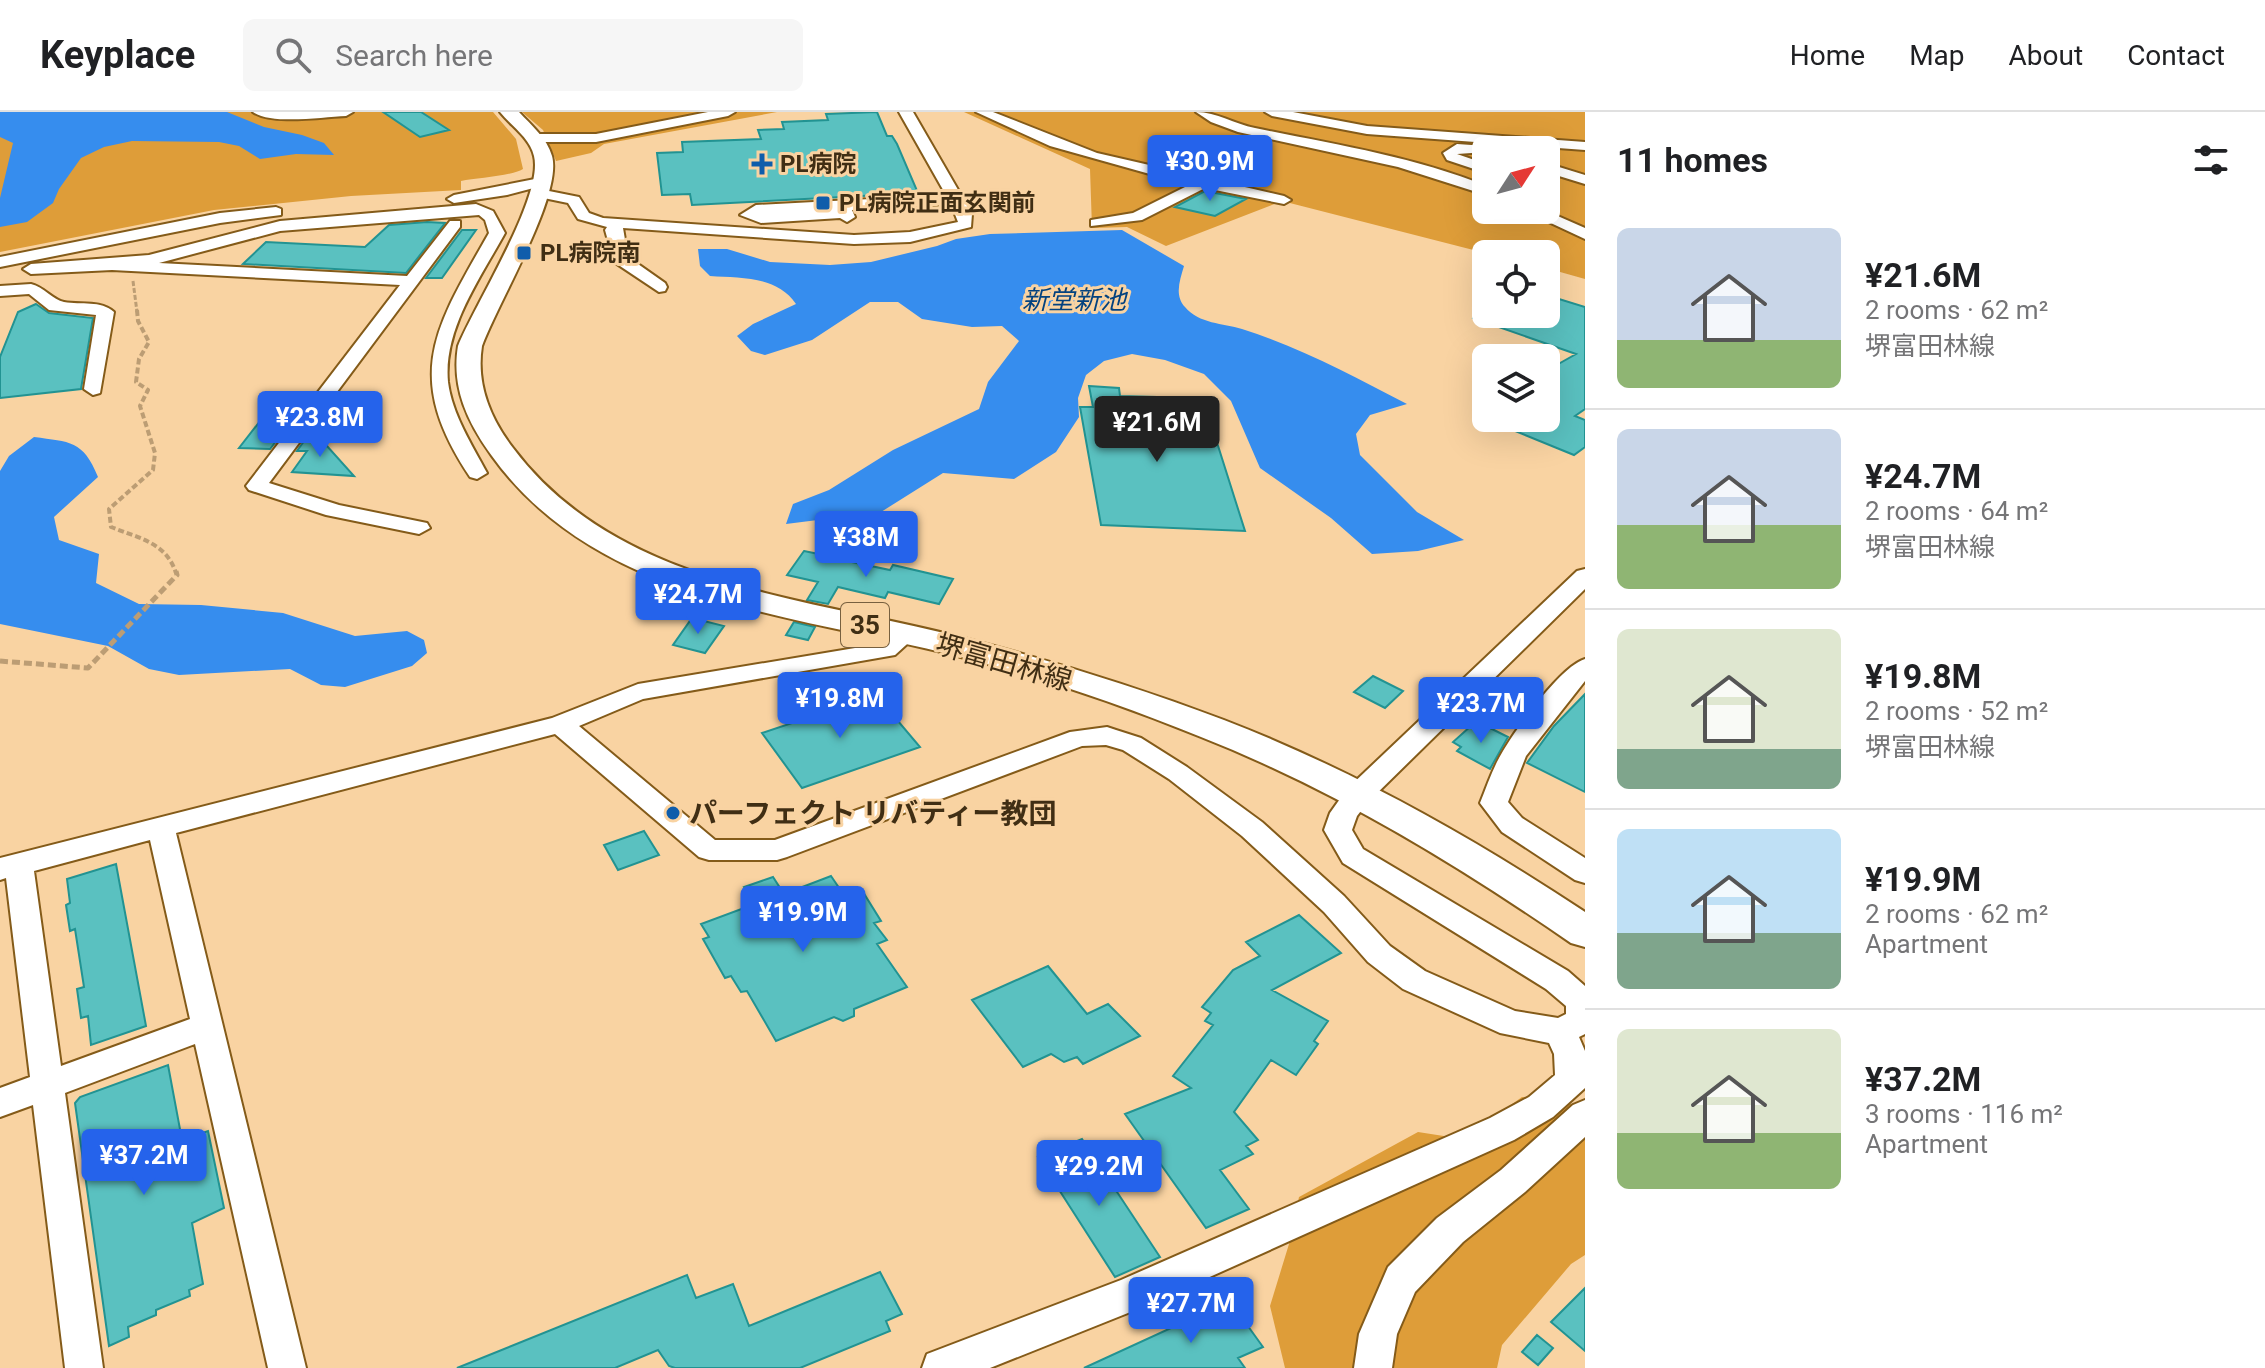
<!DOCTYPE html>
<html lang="en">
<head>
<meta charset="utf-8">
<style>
  body { margin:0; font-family:Roboto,"Noto Sans JP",sans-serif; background:#f6f6f6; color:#202124; height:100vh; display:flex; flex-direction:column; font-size:30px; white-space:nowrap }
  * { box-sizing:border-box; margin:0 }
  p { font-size:26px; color:#757577 }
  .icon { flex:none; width:44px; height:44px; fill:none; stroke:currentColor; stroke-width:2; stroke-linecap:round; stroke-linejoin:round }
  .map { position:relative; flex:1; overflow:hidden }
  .panel { display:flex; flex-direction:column; background:#fff; width:680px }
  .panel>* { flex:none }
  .needle { width:52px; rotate:54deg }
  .controls { position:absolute; left:1472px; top:24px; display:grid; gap:16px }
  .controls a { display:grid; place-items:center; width:88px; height:88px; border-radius:12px; background:#fff; box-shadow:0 8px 32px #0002; font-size:40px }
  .price { position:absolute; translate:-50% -68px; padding:0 18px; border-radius:8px; background:#2563eb; color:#fff; font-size:26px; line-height:52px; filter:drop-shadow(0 2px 4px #0008) }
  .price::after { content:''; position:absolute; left:50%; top:48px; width:24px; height:18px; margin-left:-12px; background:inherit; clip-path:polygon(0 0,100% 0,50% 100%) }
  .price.on { background:#222; color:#fff }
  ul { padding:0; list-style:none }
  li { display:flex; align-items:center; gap:24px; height:200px; padding:0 32px }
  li+li { border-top:2px solid #e0e0e0 }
  li span { display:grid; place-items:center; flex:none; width:224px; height:160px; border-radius:12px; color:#555 }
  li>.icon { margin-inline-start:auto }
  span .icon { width:96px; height:96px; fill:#fffc; stroke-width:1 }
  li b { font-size:34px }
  h2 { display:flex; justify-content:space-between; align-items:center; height:96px; padding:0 32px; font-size:34px }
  header { display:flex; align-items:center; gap:48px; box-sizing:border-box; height:112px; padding:0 40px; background:#fff; border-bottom:2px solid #e0e0e0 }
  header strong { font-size:38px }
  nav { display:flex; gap:44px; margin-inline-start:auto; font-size:28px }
  .search { width:560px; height:72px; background:#f6f6f6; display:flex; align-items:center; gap:20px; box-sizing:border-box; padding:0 28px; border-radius:12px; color:#757577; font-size:30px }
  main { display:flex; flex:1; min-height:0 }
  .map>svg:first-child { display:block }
</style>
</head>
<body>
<header>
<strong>Keyplace</strong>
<div class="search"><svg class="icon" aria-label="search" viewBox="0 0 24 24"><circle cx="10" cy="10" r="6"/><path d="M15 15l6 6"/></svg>Search here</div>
<nav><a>Home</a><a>Map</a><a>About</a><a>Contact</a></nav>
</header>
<main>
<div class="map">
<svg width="1585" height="1256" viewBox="0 0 1585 1256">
  <rect width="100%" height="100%" fill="#f9d3a2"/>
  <!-- green -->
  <path fill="#de9d39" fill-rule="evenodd" d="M0,0H493L516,27L523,57C512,64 477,66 461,69V78L351,84L214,98L0,140Z
    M522,0H777L604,32L591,41L556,49L543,18Z
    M964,0H1585V167L1546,156V142H1489L1282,89L1166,134L1127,115L1092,116L1090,57ZM1486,38H1546V98H1486Z
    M1522,985L1585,994V1143L1571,1152L1502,1233L1497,1256H1285L1270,1194L1289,1132L1299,1085L1418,1020L1463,1027Z"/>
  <!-- water -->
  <path fill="#368dee" d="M0,0H227L264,15L302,23L324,31L334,43L296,42L260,47L239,34L219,30L132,29L104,35L81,46L59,77L53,91L27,110L0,115V86L13,31L0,25Z
    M1122,118L1184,154C1180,168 1174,183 1185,195C1199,212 1223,211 1242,217C1300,235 1353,264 1407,292L1370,303L1356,322L1360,343L1417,400L1464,428L1418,439L1372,442L1331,406L1260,356L1231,289L1204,262L1165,248L1132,242L1104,249L1086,263L1078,286L1079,305L1056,340L1014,367L943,361L881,400L786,412L793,392L829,378L893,338L979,297L988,270L1019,229L1002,214L972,215L922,207L898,190H870L812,228L765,243L751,239L737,224L753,212L796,192C777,164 741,166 710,164L700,154L698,137H727L770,150L830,153L871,150L937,134L956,127L990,122Z
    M34,325C70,330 83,328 98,365L54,405L59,428L99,442L96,471L139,492L201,493L283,501L355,524L407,519L424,528L427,541L412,554L345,575L321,573L290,557L179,563L149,557L108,534L0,512V359L9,344Z"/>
  <!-- building -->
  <path fill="#5ac1c0" stroke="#229392" stroke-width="2" d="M383,0H421L449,18L420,25Z
    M877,0L887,24H892L897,32L918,81L692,93L690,82L662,83L657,41L683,40L682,30L761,27L758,18L784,17L782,10L828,8L826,2Z
    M1205,79L1246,87L1215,104L1175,95Z
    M427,110L445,111L406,161L243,152L266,130L365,135L389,113Z
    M462,118H476L442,166H426Z
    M1546,183L1585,195V297L1575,304L1585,308V335L1574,343L1486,307L1546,306V259L1576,242L1473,206L1474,202H1546Z
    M36,192L49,201L93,206L81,277L0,286V245L18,200Z
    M1089,274L1119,276L1120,284L1194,286L1198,299H1207L1245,419L1101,413L1080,295H1093Z
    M339,282L370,283L348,314L316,312Z
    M264,304L295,305L270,337L239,336Z
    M312,318L318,324L354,364L292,360L307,339H297Z
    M804,439L833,445L837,440L852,450L890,458L893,453L953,467L939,492L888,480L885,486L838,475L828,492L807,488L818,470L787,463Z
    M692,506L724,514L705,541L673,533Z
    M794,510L815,515L808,528L786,523Z
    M1373,564L1403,579L1385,596L1354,580Z
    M1585,582V680L1527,651L1554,614Z
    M845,583L852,591L876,583L920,635L802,676L762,621L819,602L813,594Z
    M1472,613L1480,617L1484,613L1508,625L1490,657L1457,639L1461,635L1453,630Z
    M644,719L659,743L618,758L604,733Z
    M116,752L146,914L91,933L88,904L81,906L77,877L84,875L75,817L70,819L66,793L70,791L67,767Z
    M831,764L846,786L863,780L881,809L874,811L887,828L877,832L907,875L854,897V904L843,909L834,905L776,929L747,879L741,880L731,864L725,866L703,827L709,825L701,812L755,792L744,775L773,765L784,782Z
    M1299,803L1341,841L1272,878L1328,909L1314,929L1318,932L1296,963L1271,948L1234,1000L1258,1028L1246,1034L1253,1042L1220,1058L1249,1097L1206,1116L1125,1002L1191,976L1173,964L1213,913L1205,909L1211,901L1202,895L1233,858L1260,844L1246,830Z
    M1048,854L1087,902L1108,892L1140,924L1083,952L1077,945L1064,950L1051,942L1023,955L972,888Z
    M168,953L182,1028L208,1019L224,1096L192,1111L203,1172L189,1178L190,1184L156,1198V1203L128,1215L129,1225L109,1234L75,991L80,985Z
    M1082,1027L1160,1145L1115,1165L1038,1045Z
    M880,1160L902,1202L886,1209L890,1219L800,1256H675L669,1254L658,1238L615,1256H457L687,1163L696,1186L733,1172L749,1214Z
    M1585,1176V1239L1551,1210Z
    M1221,1193L1228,1203L1237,1199L1263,1235L1238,1246L1245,1256H1084Z
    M1537,1223L1553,1236L1538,1253L1522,1240Z"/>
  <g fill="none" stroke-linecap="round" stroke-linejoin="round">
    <!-- minor casing -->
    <g stroke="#845b19" stroke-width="4">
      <path id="minor" d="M253,0H353L346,4C322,5 272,13 253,0Z
        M708,0H735L728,4L596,30H533L526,26L533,22H596Z
        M899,0H913L972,102L971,115L910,130L854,132L623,116L628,145L665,171L667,175L665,179L659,180L614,150L605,118L607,115L578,107L568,91L534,84L532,81L539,77L579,85L589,101L603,106L854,123L910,120L958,110L951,92L852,98L855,105L847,110L840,106L761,111L740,103L756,93L946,83Z
        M976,0H993L1097,41L1284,84L1291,88L1284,92L1205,76L1142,108L1091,114V108L1133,101L1189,73L1050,34Z
        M1196,0C1217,0 1234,12 1255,16C1332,32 1412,44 1486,74V83L1398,55L1238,20L1211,10Z
        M1265,0H1293L1367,14L1585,30V38L1367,22L1272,4Z
        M1457,32L1486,34V40L1457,42L1486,52V61L1447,48L1443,41Z
        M1546,51L1585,63V72L1546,60Z
        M540,66L547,70L545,73L507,83L454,91L447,87L454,83Z
        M476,92L493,99L505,121C481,165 443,217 448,270C452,302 472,333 487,361L477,367L470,365C402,263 435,216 489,121L485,108L479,103L280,119L159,151L407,164L450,109H460V115L269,371L339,393L427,411L430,416L419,422L326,403L249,378L246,374L400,173L112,158L31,162L23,157L31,152L149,143L280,109Z
        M276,95L281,97V103L220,111L0,155V145L220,101Z
        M1523,98H1544L1585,116V127Z
        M31,172C44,175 53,188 64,190C81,193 101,188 114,200L100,281L93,283L84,277L96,203L49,198L29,182L0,184V174Z
        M1585,457V477L1367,691L1357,704L1352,718L1363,737L1568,859L1585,874V922L1579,925L1585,939V976L1553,1005L1514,1028L1143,1195L990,1256H922L927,1242L1121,1168L1490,1006L1529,985L1555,963L1554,942L1549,931L1500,921L1403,877L1368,850L1324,800L1242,724L1169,667L1123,638L1106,633L1082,634L787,745L777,748H709L699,745L555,622L176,721L306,1256H268L195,932L65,981L103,1256H65L33,993L0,1005V976L30,965L6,766L0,768V746L552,606L638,572L879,532C890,523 898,514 913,518L917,523L895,543L643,587L579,614L715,728H775L1070,620L1107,615L1116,618L1141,626L1187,655L1262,710L1344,784L1390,834L1425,859L1515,899L1558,906L1566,902V894L1546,877L1343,751L1324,718L1330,701L1347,677L1577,459ZM150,728L190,907L61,954L34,759Z
        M1585,547V569L1526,644L1508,690L1522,706L1585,746V771L1575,768L1502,720L1480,691C1487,674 1493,655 1503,639C1516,617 1561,554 1585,547Z
        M1585,988V1025L1525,1080L1463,1130L1415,1180L1397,1222L1392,1256H1354L1359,1222L1388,1155L1437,1106L1501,1058L1573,993Z"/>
    </g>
    <!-- major casing -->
    <g stroke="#845b19" stroke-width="4">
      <path id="major" d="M500,0H519C531,13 547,26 552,44C563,83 497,192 482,234C476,272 490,306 513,336C618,476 808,485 964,526C1052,549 1139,576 1224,608C1351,657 1472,725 1585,800V835L1571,831C1455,751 1333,677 1201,625C1120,592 1035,563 949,542C791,502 596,489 492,344C468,311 451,276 458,234C475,192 544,84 534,44C530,26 512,15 500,0Z"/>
    </g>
    <!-- path-far2 -->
    <path stroke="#bc9d74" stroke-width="3" stroke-dasharray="5 2" stroke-linecap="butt" d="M133,169L137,200"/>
    <!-- path-far1 -->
    <path stroke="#bc9d74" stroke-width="4" stroke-dasharray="6 3" stroke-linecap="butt" d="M137,198L138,209L149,230L139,247L136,270L148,278L140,294L155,341L153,358L109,397L111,415C138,426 166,430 176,461"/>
    <!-- path -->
    <path stroke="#bc9d74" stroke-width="5" stroke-dasharray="8 4" stroke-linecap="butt" d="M0,549L88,556L177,463L176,459"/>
    <!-- minor -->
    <use href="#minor" fill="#fff" fill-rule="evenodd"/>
    <!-- major -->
    <use href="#major" fill="#fff" fill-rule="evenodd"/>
  </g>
  <!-- markers -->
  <g fill="#0f5dab" stroke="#f9d3a2" stroke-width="3">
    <path d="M758 40h8v8h8v8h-8v8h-8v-8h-8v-8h8z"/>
    <rect x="815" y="83" width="16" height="16" rx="4"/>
    <rect x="516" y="133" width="16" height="16" rx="4"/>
    <circle cx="673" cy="701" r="8"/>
  </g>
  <g text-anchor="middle" stroke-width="6" stroke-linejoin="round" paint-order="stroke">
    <!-- far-poi labels -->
    <g font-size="24" font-weight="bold" fill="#402e14" stroke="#f9d3a2" text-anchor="start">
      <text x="780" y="60">PL病院</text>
      <text x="839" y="99">PL病院正面玄関前</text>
      <text x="540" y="149">PL病院南</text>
    </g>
    <!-- far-water labels -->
    <g font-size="26" font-style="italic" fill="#03427f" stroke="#f9d3a2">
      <text x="1074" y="197">新堂新池</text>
    </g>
    <!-- shield labels -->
    <rect fill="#f9d3a2" stroke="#78603f" stroke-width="2" x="841" y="491" width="48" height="44" rx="6"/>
    <g font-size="26" font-weight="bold" fill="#402e14">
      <text x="865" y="522">35</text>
    </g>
    <!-- street labels -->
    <g font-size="28" fill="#402e14" stroke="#f9d3a2">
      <text transform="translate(1004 550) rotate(16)" y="10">堺富田林線</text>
    </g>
    <!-- poi labels -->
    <g font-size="28" font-weight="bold" fill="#402e14" stroke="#f9d3a2" text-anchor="start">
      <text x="689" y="711">パーフェクト リバティー教団</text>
    </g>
  </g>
</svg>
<div class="controls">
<a><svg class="needle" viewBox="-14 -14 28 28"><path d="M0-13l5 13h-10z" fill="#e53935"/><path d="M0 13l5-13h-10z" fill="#757577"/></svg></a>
<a><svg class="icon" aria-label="locate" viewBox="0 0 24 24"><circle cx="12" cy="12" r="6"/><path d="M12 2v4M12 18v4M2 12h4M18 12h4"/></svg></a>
<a><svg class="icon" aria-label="layers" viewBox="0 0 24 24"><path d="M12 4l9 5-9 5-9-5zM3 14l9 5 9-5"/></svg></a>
</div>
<b class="price" style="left:1210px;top:91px">¥30.9M</b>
<b class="price" style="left:320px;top:347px">¥23.8M</b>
<b class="price on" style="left:1157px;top:352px">¥21.6M</b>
<b class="price" style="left:866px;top:467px">¥38M</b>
<b class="price" style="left:698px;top:524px">¥24.7M</b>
<b class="price" style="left:840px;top:628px">¥19.8M</b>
<b class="price" style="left:1481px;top:633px">¥23.7M</b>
<b class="price" style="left:803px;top:842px">¥19.9M</b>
<b class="price" style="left:144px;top:1085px">¥37.2M</b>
<b class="price" style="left:1099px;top:1096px">¥29.2M</b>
<b class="price" style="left:1191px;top:1233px">¥27.7M</b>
</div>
<section class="panel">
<h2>11 homes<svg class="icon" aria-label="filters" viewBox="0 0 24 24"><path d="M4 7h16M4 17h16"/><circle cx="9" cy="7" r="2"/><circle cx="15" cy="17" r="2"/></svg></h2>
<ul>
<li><span style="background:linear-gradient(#c9d6e8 70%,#8fb573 0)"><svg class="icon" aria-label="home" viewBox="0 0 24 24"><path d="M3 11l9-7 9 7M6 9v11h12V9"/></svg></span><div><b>¥21.6M</b><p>2 rooms · 62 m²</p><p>堺富田林線</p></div></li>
<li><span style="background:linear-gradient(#c9d6e8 60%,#8fb573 0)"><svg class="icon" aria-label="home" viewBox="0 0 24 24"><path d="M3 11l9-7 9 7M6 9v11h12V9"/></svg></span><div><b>¥24.7M</b><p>2 rooms · 64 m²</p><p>堺富田林線</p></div></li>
<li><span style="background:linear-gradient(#dfe7d0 75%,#7fa58c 0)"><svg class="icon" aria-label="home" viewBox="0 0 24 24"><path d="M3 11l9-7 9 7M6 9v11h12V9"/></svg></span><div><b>¥19.8M</b><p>2 rooms · 52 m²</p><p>堺富田林線</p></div></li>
<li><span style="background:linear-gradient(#bfe0f5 65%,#7fa58c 0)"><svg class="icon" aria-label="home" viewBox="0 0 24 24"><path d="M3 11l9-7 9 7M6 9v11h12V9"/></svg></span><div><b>¥19.9M</b><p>2 rooms · 62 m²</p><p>Apartment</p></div></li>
<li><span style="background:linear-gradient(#dfe7d0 65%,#8fb573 0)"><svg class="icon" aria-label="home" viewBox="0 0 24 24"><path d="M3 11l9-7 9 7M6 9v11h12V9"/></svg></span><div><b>¥37.2M</b><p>3 rooms · 116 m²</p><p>Apartment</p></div></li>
</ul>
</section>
</main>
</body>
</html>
